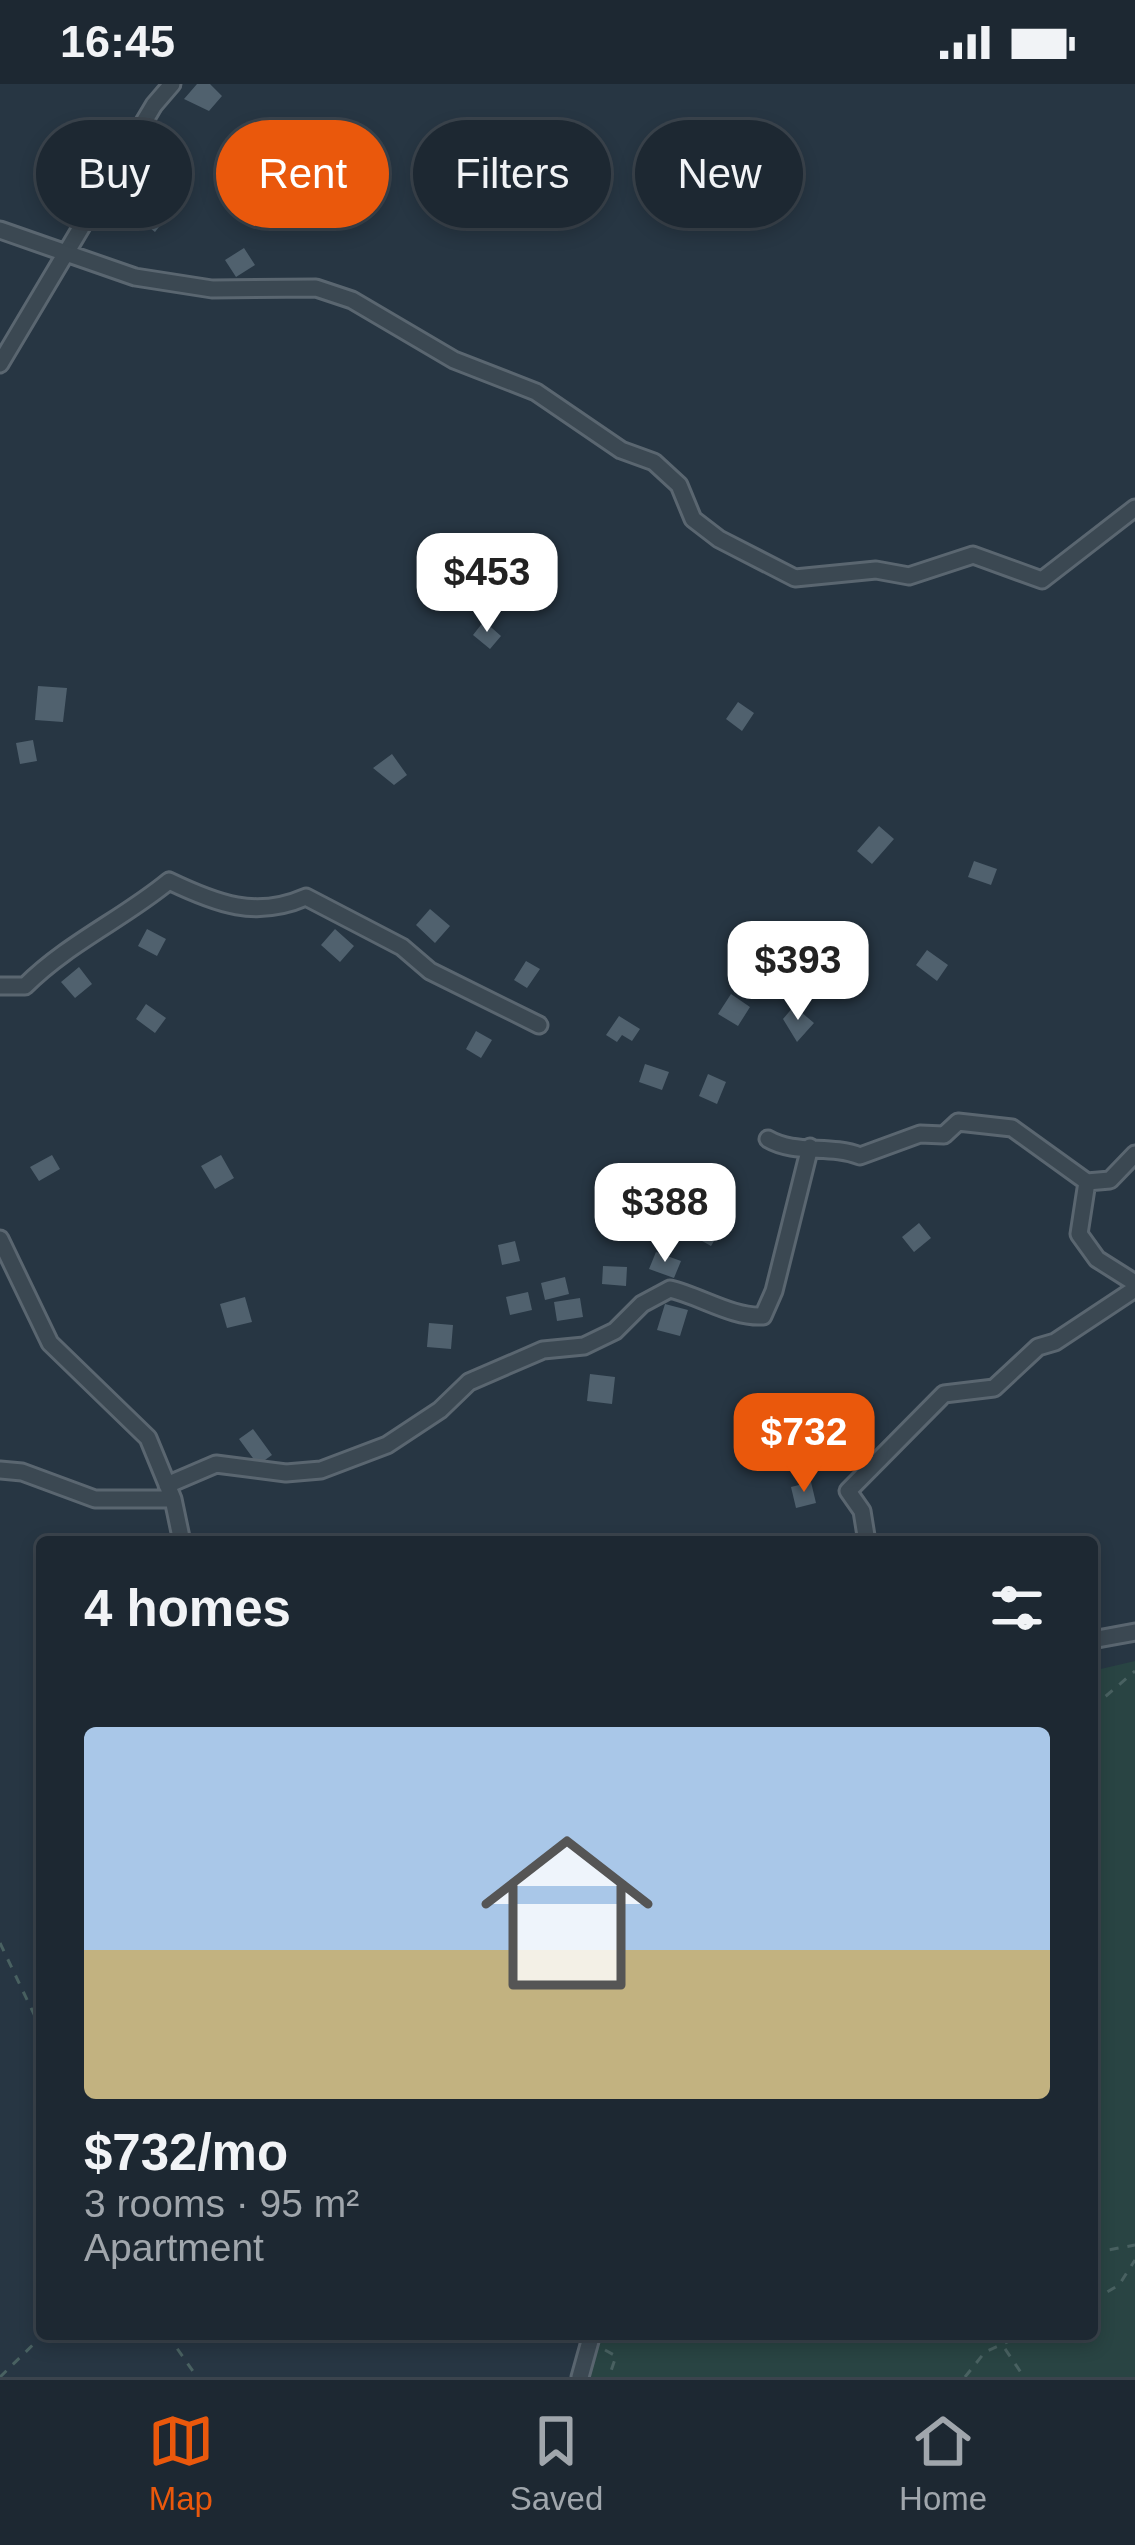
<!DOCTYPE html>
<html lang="en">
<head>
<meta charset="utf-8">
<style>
  body { margin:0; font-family:Arial,sans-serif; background:#2a343e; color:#f1f3f6; height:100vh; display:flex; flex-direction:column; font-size:45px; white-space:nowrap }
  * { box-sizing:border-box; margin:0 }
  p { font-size:39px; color:#a0a6ac }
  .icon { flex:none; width:66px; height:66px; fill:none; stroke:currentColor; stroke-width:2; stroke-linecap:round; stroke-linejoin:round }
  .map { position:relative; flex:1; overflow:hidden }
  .panel { position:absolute; left:36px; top:1452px; width:1062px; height:804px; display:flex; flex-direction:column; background:#1d2832; border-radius:12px; box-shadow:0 6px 18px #0003,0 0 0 3px #3b444d }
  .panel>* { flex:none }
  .banner { position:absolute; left:36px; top:36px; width:1065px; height:108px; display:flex; gap:24px }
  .price { position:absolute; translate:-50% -102px; padding:0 27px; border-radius:24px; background:#fff; color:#222; font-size:39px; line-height:78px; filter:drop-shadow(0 3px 6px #0008) }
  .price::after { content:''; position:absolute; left:50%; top:72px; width:36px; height:27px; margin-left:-18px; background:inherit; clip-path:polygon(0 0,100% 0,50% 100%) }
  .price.on { background:#ea580c; color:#fff }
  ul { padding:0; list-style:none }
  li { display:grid; align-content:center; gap:24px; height:636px; padding:0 48px }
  li span { display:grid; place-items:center; height:372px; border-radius:12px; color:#555 }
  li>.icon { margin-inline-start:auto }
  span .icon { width:216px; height:216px; fill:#fffc; stroke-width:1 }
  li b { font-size:51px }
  h2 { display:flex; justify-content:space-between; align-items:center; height:144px; padding:0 48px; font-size:51px }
  .tag { padding:0 42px; border-radius:54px; background:#1d2832; box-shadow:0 6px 18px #0003,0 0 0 3px #3b444d; font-size:42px; line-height:108px }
  .tag.on { background:#ea580c; color:#fff }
  .status { display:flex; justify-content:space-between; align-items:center; height:84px; padding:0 60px; background:#1d2832; direction:ltr }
  .status svg { height:33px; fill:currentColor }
  .tabs { display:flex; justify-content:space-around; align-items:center; height:168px; border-top:3px solid #3b444d; background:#1d2832; font-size:33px; color:#a0a6ac }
  .tabs a { display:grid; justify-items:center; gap:6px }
  .tabs .on { color:#ea580c }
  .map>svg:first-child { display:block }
</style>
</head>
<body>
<div class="status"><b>16:45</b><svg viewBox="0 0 49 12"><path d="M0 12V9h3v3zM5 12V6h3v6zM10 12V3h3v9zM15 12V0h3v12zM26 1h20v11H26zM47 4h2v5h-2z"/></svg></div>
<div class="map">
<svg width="1135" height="2293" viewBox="0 0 1135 2293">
  <rect width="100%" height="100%" fill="#273643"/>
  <!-- green -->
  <path fill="#294443" d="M1135,1577V2293H573L589,2250H1092V1587Z"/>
  <!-- building -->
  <path fill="#50616e" d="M197,0H210L222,12L209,27L184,15Z
    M153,60L170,78L158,90L140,72Z
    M61,63L78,76L67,90L50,77Z
    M278,63L295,81L272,103L255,85Z
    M150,115L169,130L155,148L136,133Z
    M244,164L255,181L236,193L225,176Z
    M484,537L501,552L490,565L473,551Z
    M38,602L67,604L63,638L35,636Z
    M738,618L754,629L742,647L726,635Z
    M33,656L37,677L20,680L16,659Z
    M392,670L407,691L394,701L373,684Z
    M879,742L894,755L872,780L857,767Z
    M974,777L997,785L991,801L968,793Z
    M430,825L450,842L435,859L416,841Z
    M147,845L166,855L157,872L138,862Z
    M335,845L354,862L340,878L321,861Z
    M927,866L948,881L937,897L916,881Z
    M526,877L540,885L527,904L514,896Z
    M79,883L92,900L75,914L61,898Z
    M731,910L750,923L738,942L718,930Z
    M146,920L166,934L155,949L136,935Z
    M794,922L814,939L797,958L783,935Z
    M619,932L640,945L632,957L622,951L617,958L606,951Z
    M476,947L492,956L481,974L466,965Z
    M645,980L669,988L662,1006L639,998Z
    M708,990L726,998L717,1020L699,1012Z
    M52,1071L60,1085L39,1097L30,1083Z
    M221,1071L234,1094L215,1105L201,1082Z
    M680,1081L704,1087L698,1112L674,1106Z
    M707,1132L723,1142L711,1162L695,1153Z
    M919,1139L931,1154L914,1168L902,1153Z
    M515,1157L520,1177L502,1181L498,1161Z
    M656,1168L681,1177L674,1194L649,1185Z
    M603,1182L627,1183L626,1202L602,1200Z
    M565,1193L569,1210L545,1216L541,1199Z
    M528,1208L532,1226L510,1231L506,1213Z
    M245,1213L252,1238L227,1244L220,1220Z
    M580,1214L583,1233L557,1237L554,1218Z
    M665,1220L688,1226L680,1252L657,1246Z
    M429,1239L453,1241L451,1265L427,1263Z
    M590,1290L615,1293L612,1320L587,1317Z
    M804,1328L810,1346L780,1355L774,1337Z
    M253,1345L272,1371L258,1381L239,1355Z
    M811,1398L816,1419L796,1424L791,1403Z"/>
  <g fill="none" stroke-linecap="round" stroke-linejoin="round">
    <!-- minor casing -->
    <g stroke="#5a6670" stroke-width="21">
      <path id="minor" d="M0,146L135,193L212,205L316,204L352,216L454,276L536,308L621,366L654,378L679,401L693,435L719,455L795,494L876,486L909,492L973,471L1042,496L1135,424
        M0,280L154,21L172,0
        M0,902H25C68,859 123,835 169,797C217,820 256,835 306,813L402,863L430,887L539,941
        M768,1055C795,1071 830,1060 860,1072L920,1050L944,1051L958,1038L1012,1044L1087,1098L1079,1150L1097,1175L1135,1199
        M1087,1098L1110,1096L1135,1070
        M0,1155L50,1259L148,1354L173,1415L182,1458
        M0,1386L22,1388L95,1415H173
        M167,1401L216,1380L286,1389L321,1386L387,1361L440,1326L469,1298L543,1266L584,1262L615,1247L642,1220L670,1205C700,1212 733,1234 763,1232L774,1207L810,1063
        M867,1458L862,1427L848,1407L944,1310L994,1304L1038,1263L1055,1258L1135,1205
        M1092,1556L1135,1548
        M580,2293L592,2250"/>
    </g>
    <!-- path -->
    <path stroke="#496161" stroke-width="3" stroke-dasharray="9 9" stroke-linecap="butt" d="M1092,1624L1135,1587
      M0,1859L42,1947
      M1092,2169L1135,2161
      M1092,2217L1119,2201L1135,2176
      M167,2250L197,2293
      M995,2250L1024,2293
      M605,2266L616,2272L609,2293
      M0,2293L44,2250
      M965,2293L985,2268L1025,2250"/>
    <!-- minor -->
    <use href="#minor" stroke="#3b4852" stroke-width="15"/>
  </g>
</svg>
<b class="price" style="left:487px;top:551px">$453</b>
<b class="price" style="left:798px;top:939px">$393</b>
<b class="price" style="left:665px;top:1181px">$388</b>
<b class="price on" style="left:804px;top:1411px">$732</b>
<div class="banner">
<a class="tag">Buy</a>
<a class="tag on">Rent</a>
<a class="tag">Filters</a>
<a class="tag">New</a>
</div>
<section class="panel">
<h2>4 homes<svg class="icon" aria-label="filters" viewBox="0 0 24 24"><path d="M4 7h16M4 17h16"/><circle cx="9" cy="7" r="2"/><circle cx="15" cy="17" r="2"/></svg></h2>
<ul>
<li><span style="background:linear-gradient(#a9c7e8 60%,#c2b280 0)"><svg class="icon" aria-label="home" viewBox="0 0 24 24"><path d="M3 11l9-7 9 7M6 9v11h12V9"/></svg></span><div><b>$732/mo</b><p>3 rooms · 95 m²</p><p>Apartment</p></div></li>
</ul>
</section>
</div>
<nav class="tabs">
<a class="on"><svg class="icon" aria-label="map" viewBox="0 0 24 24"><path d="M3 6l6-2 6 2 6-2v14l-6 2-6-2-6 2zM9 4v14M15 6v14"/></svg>Map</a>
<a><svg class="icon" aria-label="saved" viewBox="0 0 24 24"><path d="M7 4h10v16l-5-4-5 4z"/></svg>Saved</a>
<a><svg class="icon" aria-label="home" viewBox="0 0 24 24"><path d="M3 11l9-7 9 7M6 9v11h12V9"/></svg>Home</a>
</nav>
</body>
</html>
